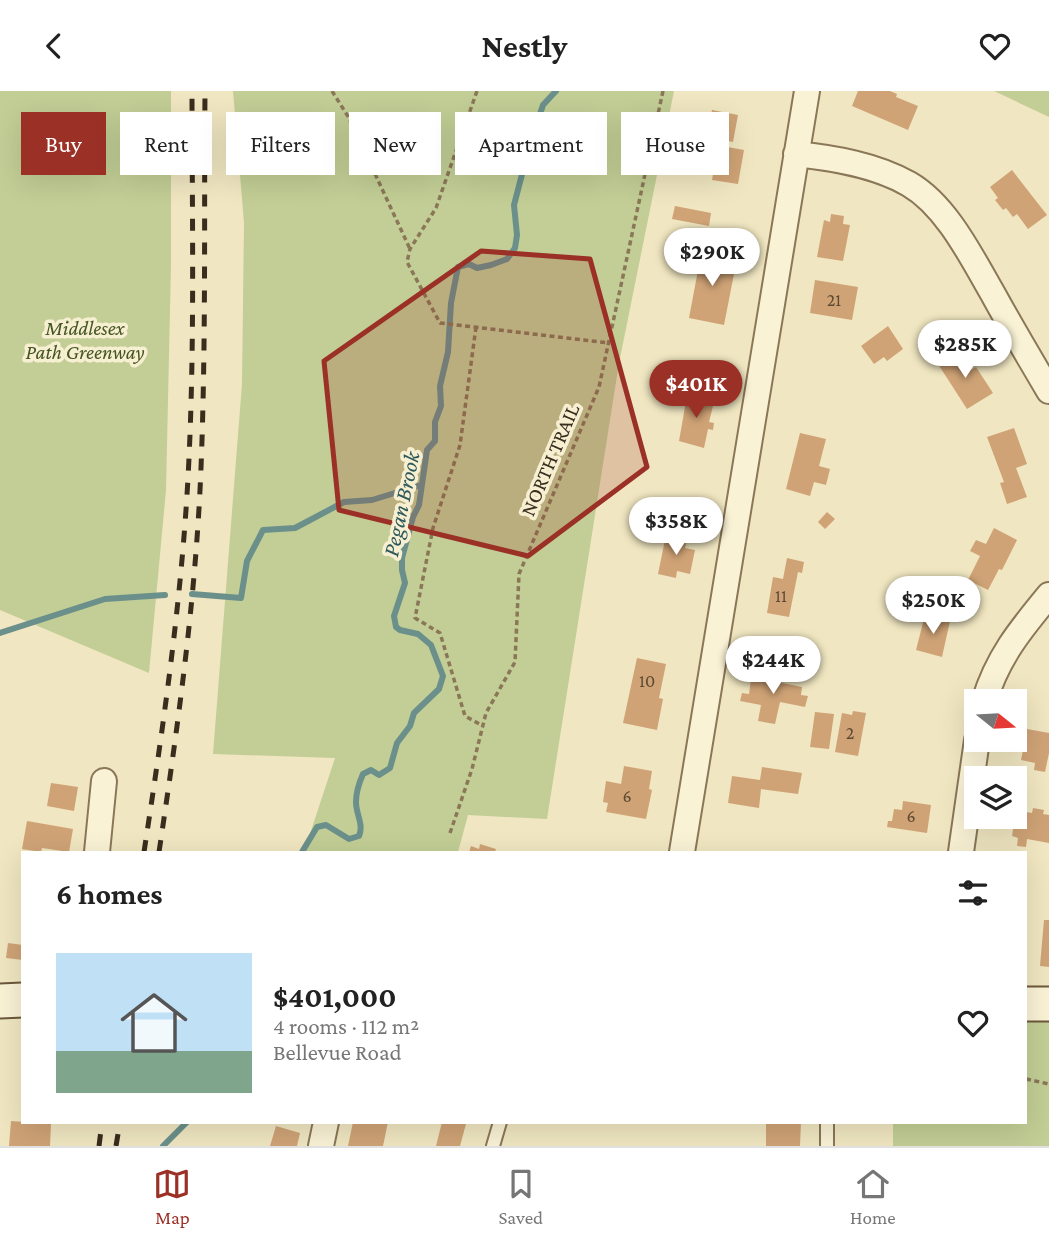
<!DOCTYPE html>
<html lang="en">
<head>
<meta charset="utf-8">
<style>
  body { margin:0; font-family:"Crimson Pro",serif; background:#f6f6f6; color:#222; height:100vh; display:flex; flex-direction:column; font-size:26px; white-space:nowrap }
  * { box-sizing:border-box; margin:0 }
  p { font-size:23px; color:#767676 }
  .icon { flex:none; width:38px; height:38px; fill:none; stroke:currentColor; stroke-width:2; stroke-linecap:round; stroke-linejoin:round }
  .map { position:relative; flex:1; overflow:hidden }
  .side { position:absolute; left:21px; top:760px; width:1006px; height:273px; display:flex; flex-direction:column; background:#fff; border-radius:0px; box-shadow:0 7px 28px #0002 }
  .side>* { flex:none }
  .hud { position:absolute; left:21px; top:21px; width:1008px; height:63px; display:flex; gap:14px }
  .needle { width:46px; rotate:108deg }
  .tools { position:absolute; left:964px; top:598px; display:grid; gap:14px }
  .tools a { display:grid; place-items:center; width:63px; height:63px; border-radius:0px; background:#fff; box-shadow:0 7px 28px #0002; font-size:35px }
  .price { position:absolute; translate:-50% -60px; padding:0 16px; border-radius:24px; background:#fff; color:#222; font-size:23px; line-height:46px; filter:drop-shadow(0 2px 4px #0008) }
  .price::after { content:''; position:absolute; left:50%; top:42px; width:21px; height:16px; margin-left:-10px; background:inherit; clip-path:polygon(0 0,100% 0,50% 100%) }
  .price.active { background:#9b3026; color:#fff }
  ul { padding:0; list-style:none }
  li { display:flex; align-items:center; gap:21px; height:175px; padding:0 35px }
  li+li { border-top:2px solid #e0e0e0 }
  li span { display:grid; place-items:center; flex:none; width:196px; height:140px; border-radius:0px; color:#555 }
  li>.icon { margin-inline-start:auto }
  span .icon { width:84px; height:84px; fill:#fffc; stroke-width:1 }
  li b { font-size:30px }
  h2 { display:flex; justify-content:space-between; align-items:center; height:84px; padding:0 35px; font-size:30px }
  .tag { padding:0 24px; border-radius:0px; background:#fff; box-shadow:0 7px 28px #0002; font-size:24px; line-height:63px }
  .tag.active { background:#9b3026; color:#fff }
  header { display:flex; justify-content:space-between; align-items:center; height:91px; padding:0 35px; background:#fff; font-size:32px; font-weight:700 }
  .dock { display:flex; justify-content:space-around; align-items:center; height:98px; border-top:2px solid #e0e0e0; background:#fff; font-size:19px; color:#767676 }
  .dock a { display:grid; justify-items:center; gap:4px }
  .dock .active { color:#9b3026 }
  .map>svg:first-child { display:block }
</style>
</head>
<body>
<header><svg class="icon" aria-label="back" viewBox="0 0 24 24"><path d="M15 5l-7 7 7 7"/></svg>Nestly<svg class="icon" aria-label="heart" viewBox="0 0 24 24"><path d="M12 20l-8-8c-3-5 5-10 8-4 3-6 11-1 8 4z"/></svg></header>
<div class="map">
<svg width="1049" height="1055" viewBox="0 0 1049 1055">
  <rect width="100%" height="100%" fill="#f0e6c1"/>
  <!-- green -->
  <path fill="#c2ce95" d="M0,0H171V173L166,399L149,582L0,519Z
    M233,0H674L619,272L547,728L468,724L458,761H304L335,667L213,663L242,293L244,132Z
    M994,0H1049V26Z
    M1026,930L1049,931V1055H893V1031H1026Z"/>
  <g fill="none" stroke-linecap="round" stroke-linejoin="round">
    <!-- stream -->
    <path stroke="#6b908b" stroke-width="6" d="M192,503L241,507L247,470L263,439L295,437L344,411L372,409L421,394
      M0,542L105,508L165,504
      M302,761L317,736L326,734L349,748L359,745C364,733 356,724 356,711C356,701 359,692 363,683L371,679L379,684L390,677L397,652L410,635L414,622L439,598L443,585L431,554L418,543L400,539L396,536L394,525L405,492L402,479V467L413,426L419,414L427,359L435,350V331L441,315L440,295L448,261L451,212L458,176L469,173L477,177L491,174L507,168L515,157L517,144L514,114L526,68L538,48V29L543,14L556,0
      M163,1055L187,1031"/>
  </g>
  <!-- building -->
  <path fill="#cfa376" d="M858,0H890L897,3L896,6L918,15L908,39L852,15Z
    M712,19L738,24L733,51L707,46Z
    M722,55L744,59L738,93L712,89L717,61L721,62Z
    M1012,79L1047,124L1028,138L1017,123L1013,126L1006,117L1003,119L995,109L998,107L990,96Z
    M675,115L711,122L709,135L672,128Z
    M831,123L844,125L843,133L850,134L843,170L817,166L824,129L830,131Z
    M702,158L733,164L730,183H734L724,234L689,227Z
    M815,189L858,196L852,229L810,222Z
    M888,235L903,258L887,270L884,266L874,273L861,255Z
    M959,260L971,279L976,276L993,302L967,318L938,273Z
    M688,299L707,304L704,313L713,315L709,331L714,332L713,339L708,338L704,357L679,350Z
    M1014,337L1027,373L1016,377L1027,406L1007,413L1000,392L1004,391L987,346Z
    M800,342L826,348L819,375L830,378L826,394L814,391L810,405L786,398Z
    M663,413L681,416L678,431L660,428Z
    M827,421L835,428L825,438L818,431Z
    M994,437L1017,449L1002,479L999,478L988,499L968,489L980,465L970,460L976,449L986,453Z
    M666,444L687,448L685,457L695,459L690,483L677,480L676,487L658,483Z
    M787,467L804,471L802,482L798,481L789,526L767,522L773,486L783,488Z
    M925,524L950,530L942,566L916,559Z
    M637,567L666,573L659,607L663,608L657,639L623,632Z
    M767,581L784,585L782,592L802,596L801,604L808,605L805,616L780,611L775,633L758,630L761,614L740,610L742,602L749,603L751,588L765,590Z
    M853,620L866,622L858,665L835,661L842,622L852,624Z
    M815,621L834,623L829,658L810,656Z
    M1027,638L1049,642V662L1045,681L1034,679L1035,672L1021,669L1023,659L1020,658L1022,650H1025Z
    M624,675L652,680L649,698L652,699L646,728L606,721L608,712L603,711L606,690L621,693Z
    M762,676L802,682L798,703L761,698L759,717L728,712L732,685L760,689Z
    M51,692L78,696L74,720L47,715Z
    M903,710L931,714L927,742L887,736L888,730H892L894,718L902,719Z
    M1033,717L1044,719L1043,723L1049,724V752L1027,748L1026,756L1017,755L1018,747L1012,745L1016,719L1032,722Z
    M27,730L73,738L69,761L42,757L41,761L22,758Z
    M480,753L496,758L495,761H469L471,755L479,758Z
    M1044,829H1049V876L1040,875Z
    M8,852L23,854V869L6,867Z
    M11,1030L51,1033L50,1055H9Z
    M353,1031H388L383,1055H348Z
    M442,1031L466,1033L460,1055H436Z
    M766,1031H801L800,1055H766Z
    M276,1035L300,1042L297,1055H270Z"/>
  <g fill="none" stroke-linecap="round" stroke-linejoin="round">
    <!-- lane casing -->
    <g stroke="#8a7758" stroke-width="16">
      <path id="lane" d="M493,1055L500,1031
        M827,1055V1031"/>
    </g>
    <!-- street casing -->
    <g stroke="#8a7758" stroke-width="28">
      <path id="street" d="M796,63C834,67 876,74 909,93C947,115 972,167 993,203C1011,236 1030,268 1049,300
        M984,611C997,567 1020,539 1049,504
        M97,761L104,690
        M682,761L807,0
        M961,761L977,649
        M321,1055L326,1031"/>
    </g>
    <!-- secondary casing -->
    <g stroke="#6c583b" stroke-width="37">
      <path id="secondary" d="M0,910L23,909
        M1026,913H1049"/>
    </g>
    <!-- path -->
    <path stroke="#8a7758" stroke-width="3.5" stroke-dasharray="5 3.5" stroke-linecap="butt" d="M332,0L349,27L410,158
      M477,0L436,117L410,158L407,171L440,232L609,252
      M476,236L460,354L433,437L415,527L440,542L465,625L483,635
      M450,742L472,678L486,622L515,571L519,483L599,296L663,0
      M1026,988L1049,993"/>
    <!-- lane -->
    <use href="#lane" stroke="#faf2d5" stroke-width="12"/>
    <!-- street -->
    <use href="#street" stroke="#faf2d5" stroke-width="24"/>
    <!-- secondary -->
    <use href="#secondary" stroke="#faf2d5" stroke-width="33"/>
    <!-- rail -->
    <path stroke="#392d1d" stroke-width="5" stroke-dasharray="12 12" stroke-linecap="butt" d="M144,761C163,637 181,513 188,387C195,258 192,129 192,0
      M159,761C178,634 196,505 201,377C206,251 204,125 205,0
      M99,1055L102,1031
      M116,1055L120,1031"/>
  </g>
  <!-- marked area -->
  <path fill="#9b3026" fill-opacity="0.2" stroke="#9b3026" stroke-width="5" stroke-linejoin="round" d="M481,160L590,168L647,376L528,465L339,419L324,270Z"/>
  <g text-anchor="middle" stroke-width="7" stroke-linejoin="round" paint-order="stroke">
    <!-- number labels -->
    <g font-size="18" fill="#5e4a33">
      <text x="834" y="215">21</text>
      <text x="781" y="511">11</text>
      <text x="647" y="596">10</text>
      <text x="850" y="648">2</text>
      <text x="627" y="711">6</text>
      <text x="911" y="731">6</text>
    </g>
    <!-- park labels -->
    <g font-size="21" font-style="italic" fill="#455623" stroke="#f7efd1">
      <text x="85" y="244">Middlesex<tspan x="85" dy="24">Path Greenway</tspan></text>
    </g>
    <!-- street labels -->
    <g font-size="21" fill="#392d1d" stroke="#f7efd1">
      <text transform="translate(550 369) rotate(-67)" y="7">NORTH TRAIL</text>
    </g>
    <!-- water labels -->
    <g font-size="23" font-style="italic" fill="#2c585a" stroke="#f7efd1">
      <text transform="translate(401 413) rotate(-78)" y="8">Pegan Brook</text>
    </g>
  </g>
</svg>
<div class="tools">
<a><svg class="needle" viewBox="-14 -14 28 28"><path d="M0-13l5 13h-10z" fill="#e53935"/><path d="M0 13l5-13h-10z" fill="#767676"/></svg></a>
<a><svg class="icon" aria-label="layers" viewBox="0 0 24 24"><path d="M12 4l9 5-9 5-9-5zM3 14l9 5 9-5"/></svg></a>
</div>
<b class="price" style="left:712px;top:197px">$290K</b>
<b class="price" style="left:965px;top:289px">$285K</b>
<b class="price active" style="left:696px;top:329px">$401K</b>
<b class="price" style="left:676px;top:466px">$358K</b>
<b class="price" style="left:933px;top:545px">$250K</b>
<b class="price" style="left:773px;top:605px">$244K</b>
<div class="hud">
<a class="tag active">Buy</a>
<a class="tag">Rent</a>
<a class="tag">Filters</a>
<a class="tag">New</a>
<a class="tag">Apartment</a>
<a class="tag">House</a>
</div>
<section class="side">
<h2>6 homes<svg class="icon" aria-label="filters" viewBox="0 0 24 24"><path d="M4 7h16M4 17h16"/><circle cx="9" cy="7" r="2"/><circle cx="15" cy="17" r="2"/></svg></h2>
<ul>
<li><span style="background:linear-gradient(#bfe0f5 70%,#7fa58c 0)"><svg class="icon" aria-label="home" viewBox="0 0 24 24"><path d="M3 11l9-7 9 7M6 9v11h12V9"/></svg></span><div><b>$401,000</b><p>4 rooms · 112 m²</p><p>Bellevue Road</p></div><svg class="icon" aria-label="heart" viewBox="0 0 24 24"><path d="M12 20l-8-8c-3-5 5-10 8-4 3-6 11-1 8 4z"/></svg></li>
</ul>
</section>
</div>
<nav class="dock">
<a class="active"><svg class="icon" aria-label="map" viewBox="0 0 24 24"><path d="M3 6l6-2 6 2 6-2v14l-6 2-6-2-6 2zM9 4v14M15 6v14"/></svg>Map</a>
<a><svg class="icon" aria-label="saved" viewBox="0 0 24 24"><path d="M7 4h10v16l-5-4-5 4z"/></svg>Saved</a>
<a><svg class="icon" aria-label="home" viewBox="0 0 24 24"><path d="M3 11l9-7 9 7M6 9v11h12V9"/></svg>Home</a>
</nav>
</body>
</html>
